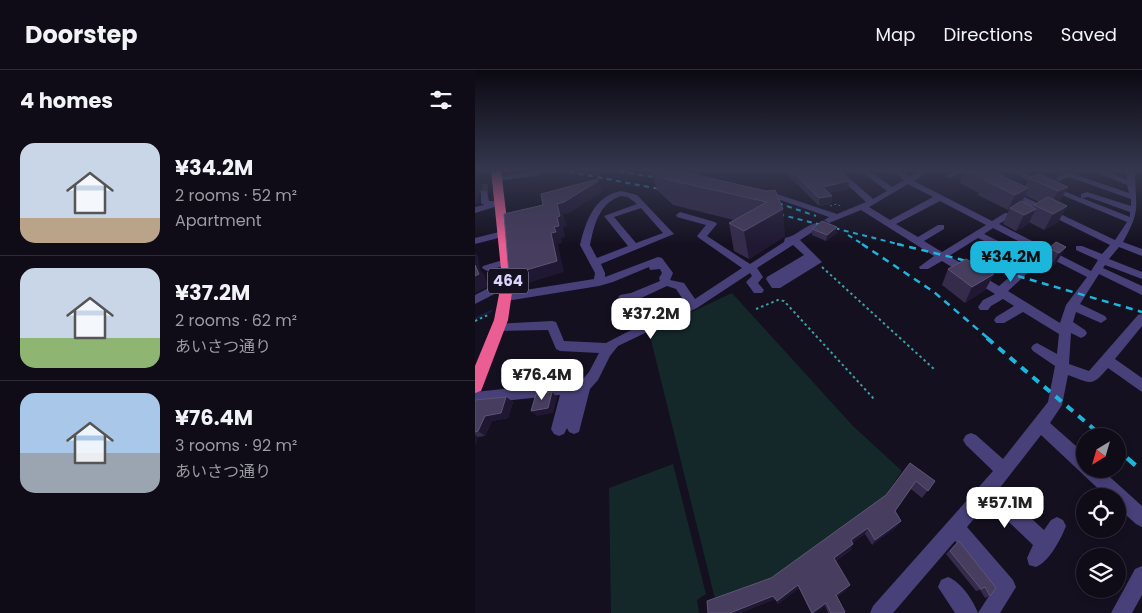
<!DOCTYPE html>
<html lang="en">
<head>
<meta charset="utf-8">
<style>
  body { margin:0; font-family:Poppins,"Noto Sans JP",sans-serif; background:#181521; color:#f1f3f6; height:100vh; display:flex; flex-direction:column; font-size:19px; white-space:nowrap }
  * { box-sizing:border-box; margin:0 }
  p { font-size:16px; color:#9b9ba2 }
  .icon { flex:none; width:28px; height:28px; fill:none; stroke:currentColor; stroke-width:2; stroke-linecap:round; stroke-linejoin:round }
  .map { position:relative; flex:1; overflow:hidden }
  .panel { display:flex; flex-direction:column; background:#0f0c18; width:475px }
  .panel>* { flex:none }
  .needle { width:32px; rotate:217deg }
  .fabs { position:absolute; left:601px; top:358px; display:grid; gap:10px }
  .fabs a { display:grid; place-items:center; width:50px; height:50px; border-radius:50%; background:#0f0c18; box-shadow:0 2px 8px #0003,0 0 0 1px #2f2c37; font-size:25px }
  .price { position:absolute; translate:-50% -42px; padding:0 11px; border-radius:10px; background:#fff; color:#222; font-size:16px; line-height:32px; filter:drop-shadow(0 1px 2px #0008) }
  .price::after { content:''; position:absolute; left:50%; top:30px; width:15px; height:11px; margin-left:-8px; background:inherit; clip-path:polygon(0 0,100% 0,50% 100%) }
  .price.active { background:#1cb6dd; color:#111 }
  ul { padding:0; list-style:none }
  li { display:flex; align-items:center; gap:15px; height:125px; padding:0 20px }
  li+li { border-top:1px solid #2f2c37 }
  li span { display:grid; place-items:center; flex:none; width:140px; height:100px; border-radius:15px; color:#555 }
  li>.icon { margin-inline-start:auto }
  span .icon { width:60px; height:60px; fill:#fffc; stroke-width:1 }
  li b { font-size:21px }
  h2 { display:flex; justify-content:space-between; align-items:center; height:60px; padding:0 20px; font-size:21px }
  header { display:flex; align-items:center; gap:30px; box-sizing:border-box; height:70px; padding:0 25px; background:#0f0c18; border-bottom:1px solid #2f2c37 }
  header strong { font-size:24px }
  nav { display:flex; gap:28px; margin-inline-start:auto; font-size:18px }
  main { display:flex; flex:1; min-height:0 }
  .map>svg:first-child { display:block }
</style>
</head>
<body>
<header>
<strong>Doorstep</strong>
<nav><a>Map</a><a>Directions</a><a>Saved</a></nav>
</header>
<main>
<section class="panel">
<h2>4 homes<svg class="icon" aria-label="filters" viewBox="0 0 24 24"><path d="M4 7h16M4 17h16"/><circle cx="9" cy="7" r="2"/><circle cx="15" cy="17" r="2"/></svg></h2>
<ul>
<li><span style="background:linear-gradient(#c9d6e8 75%,#b9a48a 0)"><svg class="icon" aria-label="home" viewBox="0 0 24 24"><path d="M3 11l9-7 9 7M6 9v11h12V9"/></svg></span><div><b>¥34.2M</b><p>2 rooms · 52 m²</p><p>Apartment</p></div></li>
<li><span style="background:linear-gradient(#c9d6e8 70%,#8fb573 0)"><svg class="icon" aria-label="home" viewBox="0 0 24 24"><path d="M3 11l9-7 9 7M6 9v11h12V9"/></svg></span><div><b>¥37.2M</b><p>2 rooms · 62 m²</p><p>あいさつ通り</p></div></li>
<li><span style="background:linear-gradient(#a9c7e8 60%,#9aa5b1 0)"><svg class="icon" aria-label="home" viewBox="0 0 24 24"><path d="M3 11l9-7 9 7M6 9v11h12V9"/></svg></span><div><b>¥76.4M</b><p>3 rooms · 92 m²</p><p>あいさつ通り</p></div></li>
</ul>
</section>
<div class="map">
<svg width="667" height="543" viewBox="0 0 667 543">
  <rect width="100%" height="100%" fill="#141020"/>
  <!-- green -->
  <path fill="#142729" d="M257,223L378,356L427,401L407,430L297,510L240,529L174,262Z
    M198,394L231,524L222,530L224,543H136L134,418Z"/>
  <g fill="none" stroke-linecap="round" stroke-linejoin="round">
    <!-- stream -->
    <path stroke="#132040" stroke-width="2.5" d="M0,249L16,241"/>
    <!-- minor-tunnel -->
    <path stroke="#322d41" stroke-width="9" stroke-dasharray="9 4.5" stroke-linecap="butt" d="M8,114L9,123"/>
    <!-- path-far1 -->
    <path stroke="#3da0a4" stroke-width="1" stroke-dasharray="2 2.5" stroke-linecap="butt" d="M355,136L362,134L367,137"/>
    <!-- path -->
    <path stroke="#3da0a4" stroke-width="2" stroke-dasharray="2.5 3" stroke-linecap="butt" d="M347,197L459,299
      M281,239L303,230L309,231L399,329
      M0,251L15,244"/>
    <!-- minor -->
    <path fill="#484079" fill-rule="evenodd" d="M357,100H365L398,129L412,121L384,100H393L417,117L429,110L416,100H425L434,107L445,100H454L439,111L517,151L530,143H536V147L524,154L616,201L623,190L601,180V176H607L627,184L635,175L530,123L537,121L640,170L652,152L570,118L577,116L606,128V124L612,122L656,136V129L594,107L584,111L580,109L593,102L654,123L652,115L616,100H627L652,110V100H660C660,137 667,138 648,172L667,179V186L644,177L634,189L667,202V209L630,195L628,198L667,216V225L624,204L605,234L630,246L632,249L626,253L601,242L598,252L610,260L612,263L610,266L606,268L596,263L594,294L614,301L663,245L667,244V256L640,289L667,308V322L633,298C616,318 616,313 593,305L587,335L575,353L610,384V399H626L667,436V457L661,454L642,437V426H631L566,365L524,419L569,460L576,450L582,447L588,450L591,456C586,469 574,492 561,497L554,495L552,488L558,475L513,432L492,457L538,510L541,517L525,543H480L463,517L466,510L473,507C486,512 498,530 503,543L519,518L480,471L418,543H395L398,536L518,401L491,375L488,370L491,365L496,363L501,365L528,389L573,332L580,296L558,281L556,278L558,275L562,273L582,284L584,264L548,242L529,253H521L519,250L521,247L539,236L528,229L516,236L513,240H505L503,237L508,230L520,224L467,191L453,199H445L444,197L459,186L386,140L354,153L349,150L354,147L283,122L290,120L362,144L391,132ZM433,114L458,127L415,150L394,137ZM613,127L655,142V147L607,128ZM465,131L511,155L467,182L449,171L469,159V155H463L443,167L421,154ZM518,158L564,182L524,216L474,186L503,168L525,179H531V175L509,164ZM571,186L612,207L591,235L585,253L533,221Z
      M482,100L492,101L474,108L470,106Z
      M533,100H544L561,109L554,111Z
      M62,101H65V105L22,111L18,109L22,107Z
      M6,121H12L14,131H25L29,134L0,143V137L9,135L6,133Z
      M146,121L162,125L199,164L126,194L130,203V207L183,187L187,188L198,203L195,210L209,213L220,229L267,198L224,168L222,166L231,155L202,147L201,145L205,142L240,152L242,154L232,166L275,194L309,172L310,168C322,166 333,152 345,153V157L325,170L347,192L305,218H297L291,209L292,207L329,185L318,175L282,198L288,207L283,213L289,220L287,223H279L271,212L277,206L275,203L222,238L143,276L135,286L123,310L115,319L104,362L99,364L94,362L92,358L89,364L84,366L79,364L76,359L85,325L0,334V322L106,311L114,302L124,283L85,281L81,279L73,260L24,261L18,257L20,254L77,251L81,252L89,271L131,273L160,258L150,240L152,237H160L170,253L211,234L201,219L192,216L162,230L145,231L143,228L145,225L156,223L185,211L184,208L187,203L185,199L175,200L174,197L138,212L124,216L31,231L25,227L31,223L119,209L120,203L105,175C111,151 119,126 146,121ZM146,126L153,127L162,134L129,146L153,176L122,188L115,175C119,155 124,133 146,126ZM166,138L188,163L161,173L139,147Z
      M28,161L31,162V166L0,174V168Z
      M31,189L35,190V194L12,201L7,198L8,196Z
      M33,208L37,209L38,212L37,215L0,234V225Z
      M667,496V525L657,543H636L660,499Z"/>
    <!-- highway -->
    <path fill="#eb5e93" fill-rule="evenodd" d="M16,100H26L39,209L33,250L8,316L6,321L0,323V296L19,250L27,209Z"/>
    <!-- rail-far3 -->
    <path stroke="#1cb6dd" stroke-width="2" stroke-dasharray="5 4.5" stroke-linecap="butt" d="M85,100L195,121
      M135,100L192,109
      M294,130L341,146
      M295,142L427,175
      M373,165L389,175"/>
    <!-- rail-far2 -->
    <path stroke="#1cb6dd" stroke-width="2.5" stroke-dasharray="7 5.5" stroke-linecap="butt" d="M387,174L459,222L514,269
      M422,174L484,189L667,242"/>
    <!-- rail-far1 -->
    <path stroke="#1cb6dd" stroke-width="4" stroke-dasharray="8 7" stroke-linecap="butt" d="M512,268L627,366
      M642,380L653,390"/>
    <!-- rail -->
    <path stroke="#1cb6dd" stroke-width="4.5" stroke-dasharray="11 9" stroke-linecap="butt" d="M652,388L667,401"/>
  </g>
  <!-- wall -->
  <path fill="#352b4b" fill-rule="evenodd" d="M175,100H200L291,121L310,166L274,189L259,181L254,153L259,150L198,135L182,120Z
    M308,100H362L374,111L373,119L354,123L357,126L356,134L344,136Z
    M489,100H514L550,117L554,108L593,117L584,132L592,136L583,152L569,160L554,152L553,154L541,161L528,154L534,140H533L503,125L504,123L485,113ZM550,125L564,132L559,135L557,137L547,132Z
    M337,159L362,163L351,171L337,165Z
    M591,177L581,193L574,199L564,195L574,178Z
    M473,199L519,204L510,220L490,233L467,215Z
    M31,327L38,332L33,348L17,351L10,366L3,367L0,375V330Z
    M435,393L460,411L447,428L436,419L420,441L426,451L421,457L397,475L390,464L377,473L376,480L361,491L372,519L362,527L369,543H353L350,536L340,543H336L324,518L303,534L300,529L265,543H233L296,508L411,425Z
    M484,471L515,526L510,528L505,520L501,521L471,484L480,474Z"/>
  <!-- shaded-wall -->
  <path fill="#201832" d="M0,105L7,115V119L4,121V133L0,134Z
    M123,111L128,121L95,143L88,144L92,156L88,157L90,167L86,168L87,173L83,174L89,202L43,216L34,205L76,163L79,157L82,147V134Z
    M374,111L373,119L347,125L348,117Z
    M593,117L584,132L575,137L583,121Z
    M553,118L546,134L535,138L533,140L540,125Z
    M357,126L356,134L344,136V128Z
    M592,136L583,152L569,160L578,144Z
    M308,139L310,166L274,189L269,161Z
    M561,139L553,154L541,161L549,145Z
    M362,157V163L351,171L352,165Z
    M591,177L581,193L574,199L584,183Z
    M0,182L3,186L5,200L9,204L14,216L0,223Z
    M519,204L510,220L490,233L497,217Z
    M77,322L82,327L78,343L62,346L56,341Z
    M31,327L38,332L33,348L17,351L10,366L3,361L10,346Z
    M0,365L3,367L0,375Z
    M426,451L421,457L397,475L400,470Z
    M393,458L390,464L374,475L376,470Z
    M378,474L376,480L358,493L359,488Z
    M323,515L324,518L303,534L302,531Z
    M375,515L372,519L360,528L361,525Z
    M298,526L300,529L265,543H255Z
    M351,533L350,536L340,543H338Z"/>
  <!-- building -->
  <path fill="#473d5e" stroke="#5e5576" d="M180,100H200L291,121L300,120L308,139L269,161L254,153L292,132L190,109Z
    M316,100H362L374,111L348,117L357,126L344,128Z
    M496,100H514L553,118L540,125L509,110L512,109Z
    M564,104L593,117L583,121L554,108Z
    M123,109V111L89,132L82,134L85,146L82,147L84,156L79,157L81,162L76,163L82,191L34,205L29,144L68,135L66,124Z
    M573,127L592,136L578,144L559,135Z
    M546,131L561,139L549,145L535,138Z
    M347,151L362,157L352,165L337,159Z
    M581,172L591,177L584,183L574,178Z
    M491,189L519,204L497,217L473,199Z
    M0,195L4,204L0,206Z
    M77,322L73,338L56,341L61,324Z
    M31,327L26,343L10,346L3,361L0,362V330Z
    M435,393L460,411L453,421L441,411L420,441L426,451L400,470L393,458L376,470L378,474L359,488L375,515L361,525L370,542L369,543H356L351,533L337,543L323,515L302,531L298,526L255,543H233L232,531L296,508L411,425Z
    M484,471L521,518L515,526L510,517L506,519L475,481Z"/>
  <!-- sky -->
  <linearGradient id="sky" x2="0" y2="1"><stop stop-color="#0b0912"/><stop offset="0.57" stop-color="#34374e"/><stop offset="1" stop-color="#34374e" stop-opacity="0"/></linearGradient>
  <rect width="667" height="176" fill="url(#sky)"/>
  <g text-anchor="middle" stroke-width="4" stroke-linejoin="round" paint-order="stroke">
    <!-- shield labels -->
    <rect fill="#141020" stroke="#a099b9" stroke-width="1" x="13" y="198.5" width="40" height="25" rx="4"/>
    <g font-size="15" font-weight="bold" fill="#dcd4fa">
      <text x="33" y="216">464</text>
    </g>
  </g>
</svg>
<div class="fabs">
<a><svg class="needle" viewBox="-14 -14 28 28"><path d="M0-13l5 13h-10z" fill="#e53935"/><path d="M0 13l5-13h-10z" fill="#9b9ba2"/></svg></a>
<a><svg class="icon" aria-label="locate" viewBox="0 0 24 24"><circle cx="12" cy="12" r="6"/><path d="M12 2v4M12 18v4M2 12h4M18 12h4"/></svg></a>
<a><svg class="icon" aria-label="layers" viewBox="0 0 24 24"><path d="M12 4l9 5-9 5-9-5zM3 14l9 5 9-5"/></svg></a>
</div>
<b class="price active" style="left:536px;top:213px">¥34.2M</b>
<b class="price" style="left:176px;top:270px">¥37.2M</b>
<b class="price" style="left:67px;top:331px">¥76.4M</b>
<b class="price" style="left:530px;top:459px">¥57.1M</b>
</div>
</main>
</body>
</html>
